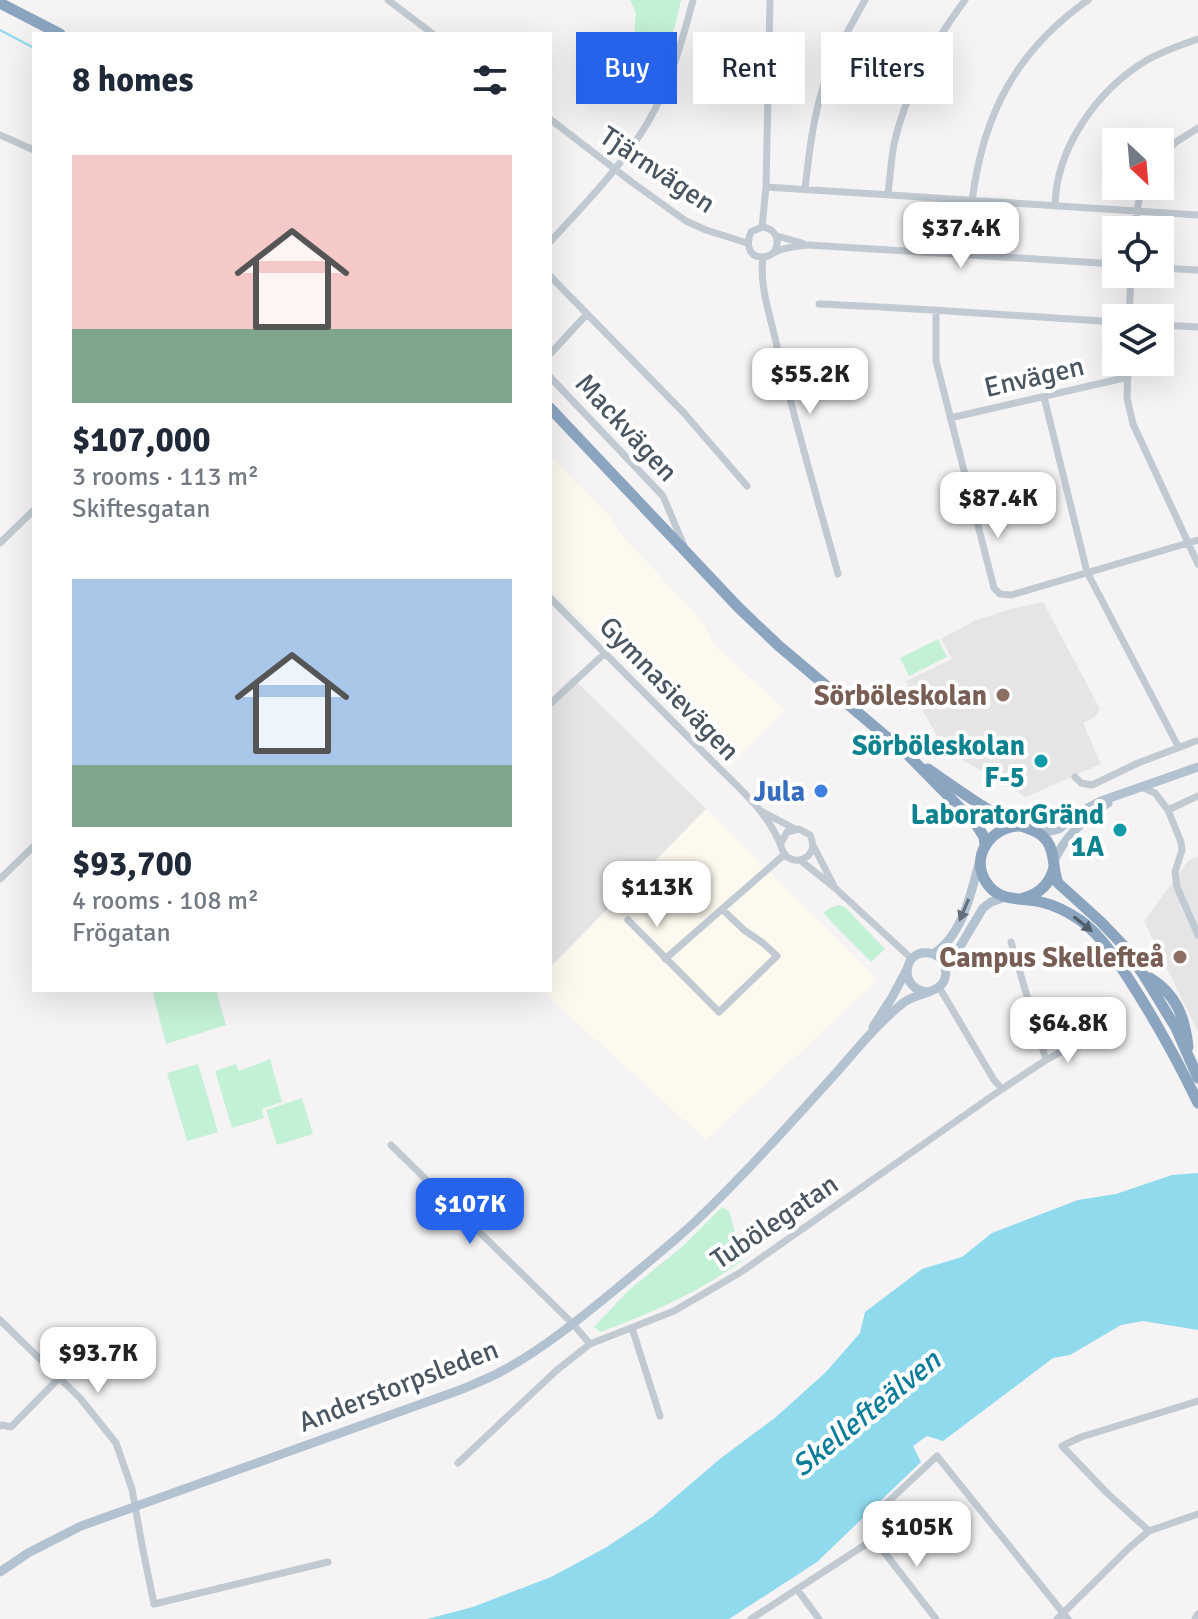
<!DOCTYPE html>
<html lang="en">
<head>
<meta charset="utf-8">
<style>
  body { margin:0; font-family:Signika,sans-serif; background:#f2f2f3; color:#1f2937; height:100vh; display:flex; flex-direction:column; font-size:30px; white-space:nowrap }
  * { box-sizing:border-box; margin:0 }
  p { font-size:26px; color:#747a83 }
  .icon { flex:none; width:44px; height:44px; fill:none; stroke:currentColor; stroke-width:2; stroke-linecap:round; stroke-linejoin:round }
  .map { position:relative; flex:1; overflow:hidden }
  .panel { position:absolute; left:32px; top:32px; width:520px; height:960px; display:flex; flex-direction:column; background:#fff; border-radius:0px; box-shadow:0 8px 32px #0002 }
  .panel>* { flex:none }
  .guide { position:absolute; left:576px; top:32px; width:502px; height:72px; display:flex; gap:16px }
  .needle { width:52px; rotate:154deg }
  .buttons { position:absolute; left:1102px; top:128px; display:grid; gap:16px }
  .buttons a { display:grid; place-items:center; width:72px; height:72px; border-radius:0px; background:#fff; box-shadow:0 8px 32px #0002; font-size:40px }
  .price { position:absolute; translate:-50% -68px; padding:0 18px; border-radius:16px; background:#fff; color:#222; font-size:26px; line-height:52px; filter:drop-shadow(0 2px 4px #0008) }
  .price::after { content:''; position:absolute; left:50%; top:48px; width:24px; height:18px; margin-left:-12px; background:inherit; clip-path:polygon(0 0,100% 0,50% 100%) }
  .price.on { background:#2563eb; color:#fff }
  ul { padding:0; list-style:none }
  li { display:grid; align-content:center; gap:16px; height:424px; padding:0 40px }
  li span { display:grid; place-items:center; height:248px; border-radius:0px; color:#555 }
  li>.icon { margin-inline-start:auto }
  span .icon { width:144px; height:144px; fill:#fffc; stroke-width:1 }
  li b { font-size:34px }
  h2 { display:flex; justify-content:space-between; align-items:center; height:96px; padding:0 40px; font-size:34px }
  .tag { padding:0 28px; border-radius:0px; background:#fff; box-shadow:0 8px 32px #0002; font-size:28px; line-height:72px }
  .tag.on { background:#2563eb; color:#fff }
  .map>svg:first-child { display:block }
</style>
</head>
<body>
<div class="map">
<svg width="1198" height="1619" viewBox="0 0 1198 1619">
  <rect width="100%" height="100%" fill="#f5f3f3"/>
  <!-- commercial -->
  <path fill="#fdf9ef" d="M550,457L610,517L626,541L698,615L715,646L786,710L730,766L550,589Z
    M706,809L878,980L706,1140L541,990H550V968Z"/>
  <!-- education -->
  <path fill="#e6e4e5" d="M1043,602L1100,709L1095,717L1083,723L1101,764L1026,797L959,758L940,741L906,681L952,659L941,639L976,620L1011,609Z
    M572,677L706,809L550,967V699Z
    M1198,856V1032L1144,921L1188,861Z"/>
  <!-- green -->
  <path fill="#c3f1d5" d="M630,0H681L676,23L657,76L642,65L633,47L636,13Z
    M938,639L947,657L909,676L900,658Z
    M838,905L846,908L885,949L871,962L823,913L830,908Z
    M163,990H216L226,1025L166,1044L153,993Z
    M270,1059L282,1102L262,1109L264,1118L232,1128L215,1071L236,1064L239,1071Z
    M198,1064L218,1132L187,1141L167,1073Z
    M302,1098L313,1134L277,1145L266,1110Z
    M722,1207L729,1211L743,1260C699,1292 651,1314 600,1332L594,1327L629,1290L684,1245Z"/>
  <!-- water -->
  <path fill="#90daee" d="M1198,1173V1330L1143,1321L1121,1325L1070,1355L1053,1358L943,1441L927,1436L913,1446L921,1462L817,1562L729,1619H427L473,1607L551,1577L605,1548L652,1517L721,1458L776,1417L826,1372L860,1333L865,1312L922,1269L962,1257L992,1233L1078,1200L1116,1194L1172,1175Z"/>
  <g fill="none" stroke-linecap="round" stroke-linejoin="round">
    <!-- stream -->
    <path stroke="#90daee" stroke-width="2" d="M0,30L34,48"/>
    <!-- minor -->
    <path stroke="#c1cad2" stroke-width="7" d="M388,0L433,34
      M550,119L633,183L686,221L706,230L747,243
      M0,135L34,150
      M1160,158L1176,142L1198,128
      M766,187L1198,215
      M805,189C809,154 813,118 824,84C834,55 850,27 865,0
      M888,194C890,178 891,161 894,144C906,91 933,43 965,0
      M972,201C983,114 1016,51 1088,0
      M1055,206C1056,148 1097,90 1147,60C1163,51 1180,45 1198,39
      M762,227L766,187L770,0
      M1134,230L1139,199L1143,186
      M777,236L802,243
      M550,242C585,204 622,166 648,122C670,84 682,42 693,0
      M774,252C781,240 776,229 762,227L751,232C746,243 748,257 762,257C770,257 769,255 775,252C785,247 797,246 808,245L1116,264
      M763,257C759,285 770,315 776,342C794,420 817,497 838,574
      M1160,268L1198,270
      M550,276L684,413L747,486
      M819,304C918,308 1017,316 1116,322
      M936,311V361L994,588L1000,594L1011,595L1198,540
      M1129,318L1131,276
      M1160,325L1198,327
      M550,354L587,314
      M1128,362L1127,398L1133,424L1198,564
      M550,377L663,496L685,548
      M1044,397L1087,572L1178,746
      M950,418L1128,377
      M0,543L34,510
      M550,598C602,650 654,702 706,755C733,783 770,812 782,849C789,870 822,859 810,835L799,829L787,832L781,843
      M550,704L605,653
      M1075,777L1081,783L1092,785L1138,763L1196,741
      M1141,787L1155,793L1168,810
      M1198,796L1168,810L1181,842L1182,850L1175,872L1177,887L1198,935
      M761,811L795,829
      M814,847L834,886
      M800,860L835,888L912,959
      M0,879L34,846
      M628,920L719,1012L777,956L763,943L744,930L722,909
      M1011,942L1046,1060
      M665,959L785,854
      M939,987L994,1080L1002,1089
      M391,1145L573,1324L590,1344
      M0,1320L80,1398L116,1443L132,1489L142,1545L154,1604L328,1562
      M632,1328L660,1416
      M0,1426L2,1425L11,1427L59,1378
      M458,1463L557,1370L590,1344L674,1311L741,1272L1002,1089L1046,1060L1122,1019
      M1149,1531L1107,1493L1062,1446L1081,1437L1198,1401
      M874,1539L936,1619
      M797,1589L819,1619
      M751,1619L874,1539L870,1523L874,1515L937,1456L1068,1619
      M1057,1619L1130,1547L1149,1531L1198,1514
      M1195,1619L1198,1614"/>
    <!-- major -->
    <path stroke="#b3c2d1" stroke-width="9" d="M1040,833L1059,829L1082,811L1101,801L1198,767
      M1054,861C1065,836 1085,818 1108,803
      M933,954C962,936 971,894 979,863
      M946,970L983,908L991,902L1005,897
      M873,1027L891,999L906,971
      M0,1572L28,1553L81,1526L460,1390C474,1384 490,1378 504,1370C546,1347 583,1316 621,1285C646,1264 671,1244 695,1222C744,1175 790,1124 836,1073C857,1049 878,1023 903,1003C914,994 933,994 941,985C951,974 944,955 929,953C902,949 898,991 929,992"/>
    <!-- highway -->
    <path stroke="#8ba5c1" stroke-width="11" d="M0,3L60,34
      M550,408L739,608L779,646L908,755L976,824L984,837L985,845
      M928,769C956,788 983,809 1014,823C1026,829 1038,829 1047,841C1056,854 1052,869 1058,883L1101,922L1122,944L1143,974L1176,1028L1198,1078
      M1019,826C991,827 970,856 986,882C999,903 1021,897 1041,902C1054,905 1068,912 1080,920C1101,935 1116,959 1130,981C1155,1020 1178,1061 1198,1103
      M1023,898C1040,894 1050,884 1054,867
      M1150,978C1176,994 1185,1017 1188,1047"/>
  </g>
  <!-- one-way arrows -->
  <defs><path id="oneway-solid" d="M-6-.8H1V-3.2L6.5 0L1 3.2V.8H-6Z" transform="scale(2)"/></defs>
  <use fill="#64717d" href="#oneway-solid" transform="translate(964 910) rotate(113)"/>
  <use fill="#505e6b" href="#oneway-solid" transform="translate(1083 924) rotate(39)"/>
  <!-- markers -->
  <g fill="#8d6e63" stroke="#fff" stroke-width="3">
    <circle cx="1003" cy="695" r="8"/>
    <circle cx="1180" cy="957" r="8"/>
  </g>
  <g fill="#0f9aa8" stroke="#fff" stroke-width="3">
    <circle cx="1041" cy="761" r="8"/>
    <circle cx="1120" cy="830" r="8"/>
  </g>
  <circle fill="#3f7fe0" stroke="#fff" stroke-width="3" cx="821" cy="791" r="8"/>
  <g text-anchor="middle" stroke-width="8" stroke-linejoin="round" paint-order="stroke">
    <!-- street labels -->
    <g font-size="28" fill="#4a5661" stroke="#fff">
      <text transform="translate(658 169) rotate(34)" y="10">Tjärnvägen</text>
      <text transform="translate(1034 376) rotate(-13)" y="10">Envägen</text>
      <text transform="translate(627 427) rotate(47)" y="10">Mackvägen</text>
      <text transform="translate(670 688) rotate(46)" y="10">Gymnasievägen</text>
      <text transform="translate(774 1221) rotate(-34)" y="10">Tubölegatan</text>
      <text transform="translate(398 1385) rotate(-21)" y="10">Anderstorpsleden</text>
    </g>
    <!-- education labels -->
    <g font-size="28" font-weight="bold" fill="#785e54" stroke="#fff" text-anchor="end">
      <text x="987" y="705">Sörböleskolan</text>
      <text x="1164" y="967">Campus Skellefteå</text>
    </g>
    <!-- culture labels -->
    <g font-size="28" font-weight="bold" fill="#0d838f" stroke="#fff" text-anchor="end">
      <text x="1025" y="755">Sörböleskolan<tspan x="1025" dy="32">F-5</tspan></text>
      <text x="1104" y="824">LaboratorGränd<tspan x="1104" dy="32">1A</tspan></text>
    </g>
    <!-- shop labels -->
    <g font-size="28" font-weight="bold" fill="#366cbe" stroke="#fff" text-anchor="end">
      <text x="805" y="801">Jula</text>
    </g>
    <!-- water labels -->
    <g font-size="30" font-style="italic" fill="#0c7c9b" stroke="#fff">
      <text transform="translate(866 1413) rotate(-39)" y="10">Skellefteälven</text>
    </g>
  </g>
</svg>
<div class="buttons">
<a><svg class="needle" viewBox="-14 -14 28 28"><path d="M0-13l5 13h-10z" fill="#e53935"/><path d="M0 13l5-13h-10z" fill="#747a83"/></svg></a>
<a><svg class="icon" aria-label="locate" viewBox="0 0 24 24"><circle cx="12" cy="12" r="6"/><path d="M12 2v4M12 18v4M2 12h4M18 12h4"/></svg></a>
<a><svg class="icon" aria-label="layers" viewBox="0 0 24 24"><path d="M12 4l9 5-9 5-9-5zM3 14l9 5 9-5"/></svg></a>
</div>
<b class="price" style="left:961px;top:270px">$37.4K</b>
<b class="price" style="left:810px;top:416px">$55.2K</b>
<b class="price" style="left:998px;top:540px">$87.4K</b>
<b class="price" style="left:657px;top:929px">$113K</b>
<b class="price" style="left:1068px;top:1065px">$64.8K</b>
<b class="price on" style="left:470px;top:1246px">$107K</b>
<b class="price" style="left:98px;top:1395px">$93.7K</b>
<b class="price" style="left:917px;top:1569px">$105K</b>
<div class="guide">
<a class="tag on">Buy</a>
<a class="tag">Rent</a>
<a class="tag">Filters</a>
</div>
<section class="panel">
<h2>8 homes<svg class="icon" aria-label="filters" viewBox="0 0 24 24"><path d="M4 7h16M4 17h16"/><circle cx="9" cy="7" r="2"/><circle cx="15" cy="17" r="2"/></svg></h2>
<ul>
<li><span style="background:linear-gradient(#f6c9c9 70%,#7fa58c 0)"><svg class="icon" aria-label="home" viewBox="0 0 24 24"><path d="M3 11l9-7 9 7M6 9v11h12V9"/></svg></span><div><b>$107,000</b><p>3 rooms · 113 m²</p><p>Skiftesgatan</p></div></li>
<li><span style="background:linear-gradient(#a9c7e8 75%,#7fa58c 0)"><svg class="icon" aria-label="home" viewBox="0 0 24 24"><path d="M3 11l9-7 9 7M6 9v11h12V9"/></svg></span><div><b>$93,700</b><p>4 rooms · 108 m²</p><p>Frögatan</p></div></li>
</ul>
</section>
</div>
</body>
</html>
